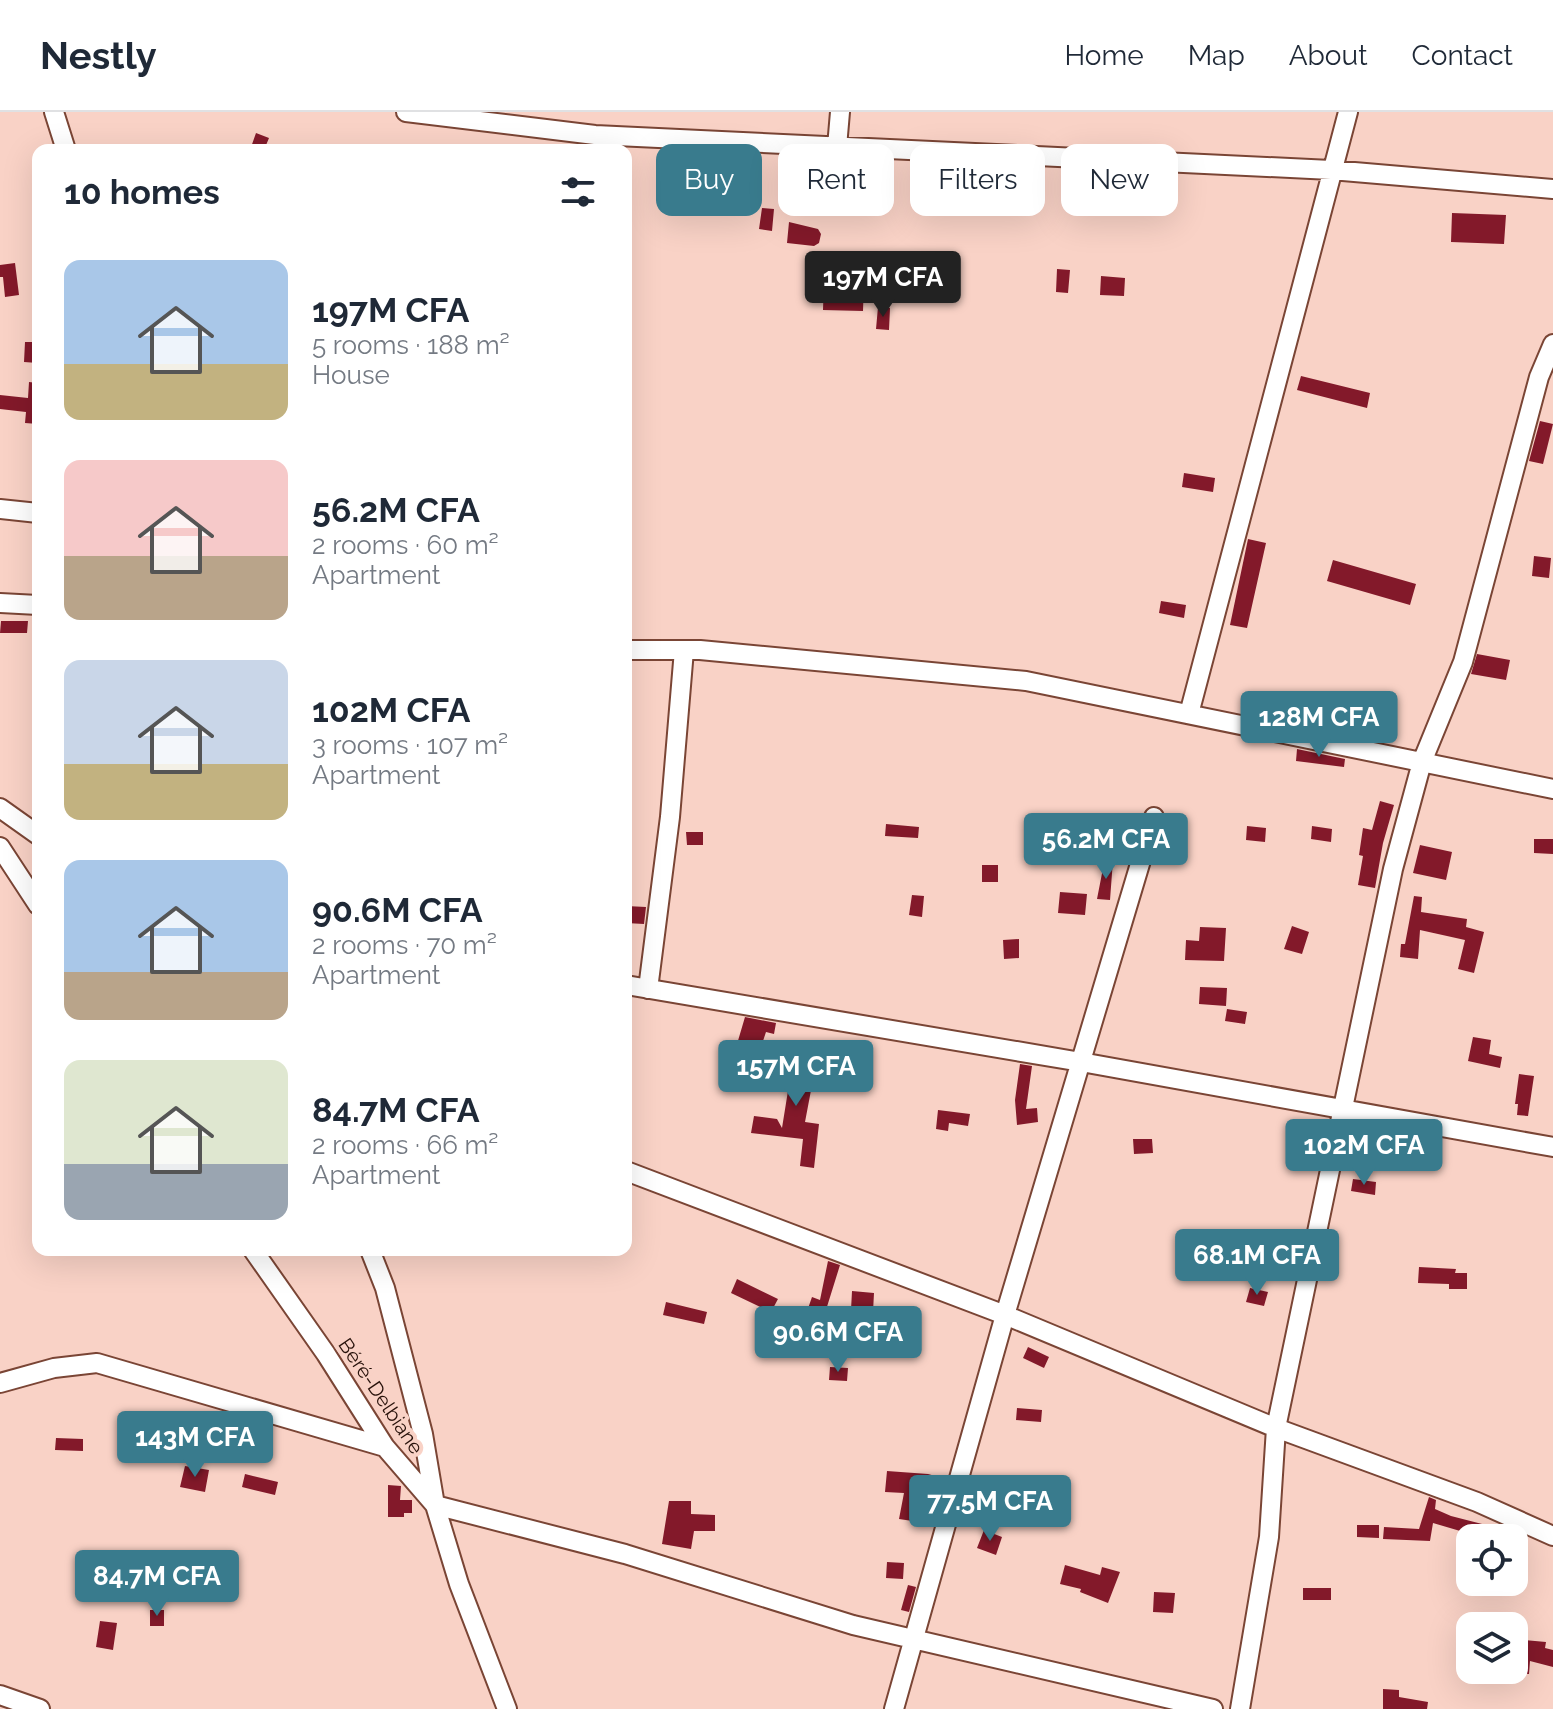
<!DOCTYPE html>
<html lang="en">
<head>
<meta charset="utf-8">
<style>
  body { margin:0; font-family:Raleway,sans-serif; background:#f6f6f7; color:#1f2937; height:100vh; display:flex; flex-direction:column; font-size:30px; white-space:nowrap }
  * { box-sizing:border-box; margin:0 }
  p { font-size:26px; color:#747a83 }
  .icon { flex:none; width:44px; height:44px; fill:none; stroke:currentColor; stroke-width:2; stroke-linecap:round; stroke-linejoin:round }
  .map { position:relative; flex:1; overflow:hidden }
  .sheet { position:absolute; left:32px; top:32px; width:600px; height:1112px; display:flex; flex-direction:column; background:#fff; border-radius:16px; box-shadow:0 8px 32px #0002 }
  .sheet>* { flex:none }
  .hud { position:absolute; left:656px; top:32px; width:760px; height:72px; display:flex; gap:16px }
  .tools { position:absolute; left:1456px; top:1412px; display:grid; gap:16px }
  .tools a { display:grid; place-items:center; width:72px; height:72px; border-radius:16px; background:#fff; box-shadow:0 8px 32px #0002; font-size:40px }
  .price { position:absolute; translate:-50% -68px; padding:0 18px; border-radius:8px; background:#397b8d; color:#fff; font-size:26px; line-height:52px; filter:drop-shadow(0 2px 4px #0008) }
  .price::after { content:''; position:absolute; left:50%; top:48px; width:24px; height:18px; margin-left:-12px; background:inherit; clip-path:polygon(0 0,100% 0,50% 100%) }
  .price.current { background:#222; color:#fff }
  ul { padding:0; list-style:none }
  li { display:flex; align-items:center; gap:24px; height:200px; padding:0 32px }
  li span { display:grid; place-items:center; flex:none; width:224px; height:160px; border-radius:16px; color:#555 }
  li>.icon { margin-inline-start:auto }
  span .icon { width:96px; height:96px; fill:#fffc; stroke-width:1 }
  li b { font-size:34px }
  h2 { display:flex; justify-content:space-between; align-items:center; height:96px; padding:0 32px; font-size:34px }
  .tag { padding:0 28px; border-radius:16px; background:#fff; box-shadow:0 8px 32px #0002; font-size:28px; line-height:72px }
  .tag.current { background:#397b8d; color:#fff }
  header { display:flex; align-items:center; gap:48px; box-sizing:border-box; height:112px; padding:0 40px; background:#fff; border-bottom:2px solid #e0e1e3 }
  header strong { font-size:38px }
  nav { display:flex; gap:44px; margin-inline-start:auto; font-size:28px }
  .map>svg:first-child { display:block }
</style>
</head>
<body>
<header>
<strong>Nestly</strong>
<nav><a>Home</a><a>Map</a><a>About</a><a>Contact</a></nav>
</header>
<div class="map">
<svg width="1553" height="1597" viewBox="0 0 1553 1597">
  <rect width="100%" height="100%" fill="#f9d2c6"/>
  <!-- building -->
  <path fill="#83192a" d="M256,21L269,26L264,38H250Z
    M762,96L774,97L772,119L759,117Z
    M1452,101L1506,103L1504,132L1451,130Z
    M789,110L818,117L821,122L819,131L814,134L787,131Z
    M15,151L19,183L5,185L3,165H0V153Z
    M1057,157L1070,158L1068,181L1056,180Z
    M1101,164L1125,166L1124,184L1100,183Z
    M824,166H864L863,199L823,198Z
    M878,195L890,196L889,218L876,217Z
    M25,230H38V251L24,250Z
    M1301,264L1370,281L1367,296L1297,278Z
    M29,270L38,271V312L25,311L26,300L0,297V283L28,286Z
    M1540,309L1553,312L1543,352L1529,349Z
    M1184,361L1215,366L1213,380L1182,375Z
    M1248,427L1266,431L1247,516L1230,513Z
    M1534,444L1551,446L1549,466L1532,464Z
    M1333,448L1416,472L1410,493L1327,469Z
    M1161,489L1186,493L1184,506L1159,501Z
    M1,509H28L27,521H0Z
    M1477,542L1510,548L1506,568L1471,562Z
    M1297,637L1345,647L1344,655L1296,649Z
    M1380,689L1394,693L1383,731L1375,776L1358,773L1363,744L1359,743L1363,716L1372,718Z
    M886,712L919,715L918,726L885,724Z
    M1247,714L1266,716L1265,730L1246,728Z
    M1312,714L1332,717L1331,730L1311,727Z
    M686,720H703V733H687Z
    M1534,727H1553V742L1534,741Z
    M1420,733L1452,740L1446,768L1413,761Z
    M1105,746L1113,748L1110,788L1097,787Z
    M982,753H998V770H982Z
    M1060,780L1087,782L1085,803L1058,801Z
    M912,783L924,784L922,805L909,803Z
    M1414,784L1422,785L1421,800L1467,807L1466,815L1484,820L1474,861L1458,857L1465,828L1420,818L1418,847L1400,845L1401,832H1405Z
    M626,794L646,795L644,812L626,811Z
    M1292,814L1309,820L1302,842L1284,837Z
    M1200,815L1226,816L1224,849L1185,848L1186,828L1199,829Z
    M1019,827V846L1004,847L1003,828Z
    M1200,875L1227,876L1226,894L1199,892Z
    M1227,897L1247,900L1245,912L1225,909Z
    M745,905L776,911L774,922L766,920L754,956L732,949Z
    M1473,925L1491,928L1489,942L1502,945L1500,956L1468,949Z
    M799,932L819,936L805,1010L819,1012L814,1056L800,1054L803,1027L751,1021L754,1004L777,1007L782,1016L792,954L794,955Z
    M1020,952L1032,954L1026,997L1037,996L1038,1010L1017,1013L1015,988Z
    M1519,962L1534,964L1528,1004L1517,1003L1518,992H1515Z
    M938,998L970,1002L968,1014L949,1011L948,1019L936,1017Z
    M1133,1027H1152L1153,1041L1134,1042Z
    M1353,1067L1376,1070L1375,1083L1351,1079Z
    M828,1149L840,1153L821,1214L804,1208L812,1185L820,1188Z
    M1419,1155L1456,1157L1455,1161H1467V1177H1449V1172L1418,1171Z
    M737,1167L778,1187L771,1200L731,1181Z
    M1250,1176L1268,1180L1264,1194L1246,1190Z
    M852,1179L874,1181L873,1200L851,1198Z
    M666,1190L707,1200L704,1212L663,1203Z
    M823,1217L843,1225L836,1242L816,1235Z
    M1028,1235L1049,1245L1044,1256L1023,1246Z
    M830,1255L848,1256L847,1269L829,1268Z
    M1017,1296L1042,1298L1041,1310L1016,1308Z
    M56,1326L83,1327V1339L55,1338Z
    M185,1354L209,1358L205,1380L180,1375Z
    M887,1359L928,1362L946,1367L941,1385L931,1382L926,1411L899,1407L904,1381L885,1380Z
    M245,1362L278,1370L275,1383L242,1375Z
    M388,1373L401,1374L400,1388H412V1401H404V1405H388Z
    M1429,1385L1436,1388L1435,1397L1451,1404L1517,1421L1520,1422L1519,1426H1484L1433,1411L1430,1429L1383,1427L1384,1415L1419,1417Z
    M669,1389H691V1402L715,1403V1419H694L691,1437L662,1432Z
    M1357,1413H1379V1426L1357,1425Z
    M984,1418L1002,1425L996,1443L977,1436Z
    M887,1450L904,1451L903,1467L886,1466Z
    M1065,1453L1100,1463L1102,1455L1120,1460L1108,1491L1080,1480L1081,1477L1060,1472Z
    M99,1464L116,1467L114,1481L97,1479Z
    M908,1473L916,1475L909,1500L901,1498Z
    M1303,1476H1331V1488H1303Z
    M1154,1480L1175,1481L1173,1501L1153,1500Z
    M150,1498H164V1514H150Z
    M100,1509L117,1511L113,1538L96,1535Z
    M1514,1527L1546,1530L1545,1536L1553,1538V1555L1530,1549L1529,1562L1514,1561Z
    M1383,1577L1399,1578V1585L1428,1590L1427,1597H1383Z"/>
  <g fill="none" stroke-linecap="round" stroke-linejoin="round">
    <!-- minor casing -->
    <g stroke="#7a4535" stroke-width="22">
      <path id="minor" d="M54,0L66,38
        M406,0L595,23L1331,58L1553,77
        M837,35L840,0
        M0,397L38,401
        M0,491L38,493
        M626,538H700L1026,569L1553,677
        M1189,602L1348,0
        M0,696L38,723
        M0,735L38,793
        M626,873L1081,950L1553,1035
        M648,877L670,705L684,538
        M626,1059L1005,1203L1276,1316L1477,1390L1553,1424
        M253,1138L326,1242L385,1335L435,1393L459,1472L507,1597
        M370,1138L385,1176L423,1322L435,1393L625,1442L853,1513L1213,1597
        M0,1271L54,1256L97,1251L385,1335
        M0,1583L40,1597
        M894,1597L1005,1203L1154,705
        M1240,1597L1269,1425L1276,1316L1393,757L1422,650L1463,550L1539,265L1553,232"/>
    </g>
    <!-- minor -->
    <use href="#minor" stroke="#fff" stroke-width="18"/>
  </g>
  <g text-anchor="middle" stroke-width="8" stroke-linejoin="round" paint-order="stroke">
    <!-- street labels -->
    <g font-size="20" fill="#27110a" stroke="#f9d2c6">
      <text transform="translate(381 1284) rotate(56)" y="7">Béré-Delbiane</text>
    </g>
  </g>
</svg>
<div class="tools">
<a><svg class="icon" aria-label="locate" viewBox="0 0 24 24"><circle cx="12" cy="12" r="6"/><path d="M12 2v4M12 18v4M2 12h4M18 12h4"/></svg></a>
<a><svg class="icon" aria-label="layers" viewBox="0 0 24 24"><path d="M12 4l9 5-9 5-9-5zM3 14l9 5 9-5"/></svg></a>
</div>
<b class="price current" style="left:883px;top:207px">197M CFA</b>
<b class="price" style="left:1319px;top:647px">128M CFA</b>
<b class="price" style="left:1106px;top:769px">56.2M CFA</b>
<b class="price" style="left:796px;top:996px">157M CFA</b>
<b class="price" style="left:1364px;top:1075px">102M CFA</b>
<b class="price" style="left:1257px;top:1185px">68.1M CFA</b>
<b class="price" style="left:838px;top:1262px">90.6M CFA</b>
<b class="price" style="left:195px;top:1367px">143M CFA</b>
<b class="price" style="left:990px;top:1431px">77.5M CFA</b>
<b class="price" style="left:157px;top:1506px">84.7M CFA</b>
<div class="hud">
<a class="tag current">Buy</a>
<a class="tag">Rent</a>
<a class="tag">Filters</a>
<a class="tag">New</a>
</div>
<section class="sheet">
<h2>10 homes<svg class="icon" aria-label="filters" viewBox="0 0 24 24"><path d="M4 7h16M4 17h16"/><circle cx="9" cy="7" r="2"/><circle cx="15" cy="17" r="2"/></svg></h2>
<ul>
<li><span style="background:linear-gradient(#a9c7e8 65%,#c2b280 0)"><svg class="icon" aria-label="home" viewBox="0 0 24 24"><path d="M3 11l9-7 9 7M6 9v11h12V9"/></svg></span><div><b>197M CFA</b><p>5 rooms · 188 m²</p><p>House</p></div></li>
<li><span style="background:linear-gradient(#f6c9c9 60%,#b9a48a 0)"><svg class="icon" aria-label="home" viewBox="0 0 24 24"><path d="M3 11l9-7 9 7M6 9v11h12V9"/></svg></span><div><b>56.2M CFA</b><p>2 rooms · 60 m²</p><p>Apartment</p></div></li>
<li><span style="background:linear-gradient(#c9d6e8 65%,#c2b280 0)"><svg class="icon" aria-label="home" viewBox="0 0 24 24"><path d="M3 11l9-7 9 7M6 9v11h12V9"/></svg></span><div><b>102M CFA</b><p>3 rooms · 107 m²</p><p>Apartment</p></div></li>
<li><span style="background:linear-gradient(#a9c7e8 70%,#b9a48a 0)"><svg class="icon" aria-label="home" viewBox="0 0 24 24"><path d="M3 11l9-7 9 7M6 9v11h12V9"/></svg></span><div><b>90.6M CFA</b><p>2 rooms · 70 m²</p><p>Apartment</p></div></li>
<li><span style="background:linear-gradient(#dfe7d0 65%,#9aa5b1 0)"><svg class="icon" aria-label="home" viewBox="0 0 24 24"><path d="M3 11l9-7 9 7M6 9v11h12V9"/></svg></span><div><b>84.7M CFA</b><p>2 rooms · 66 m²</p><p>Apartment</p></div></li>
</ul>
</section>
</div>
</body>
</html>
